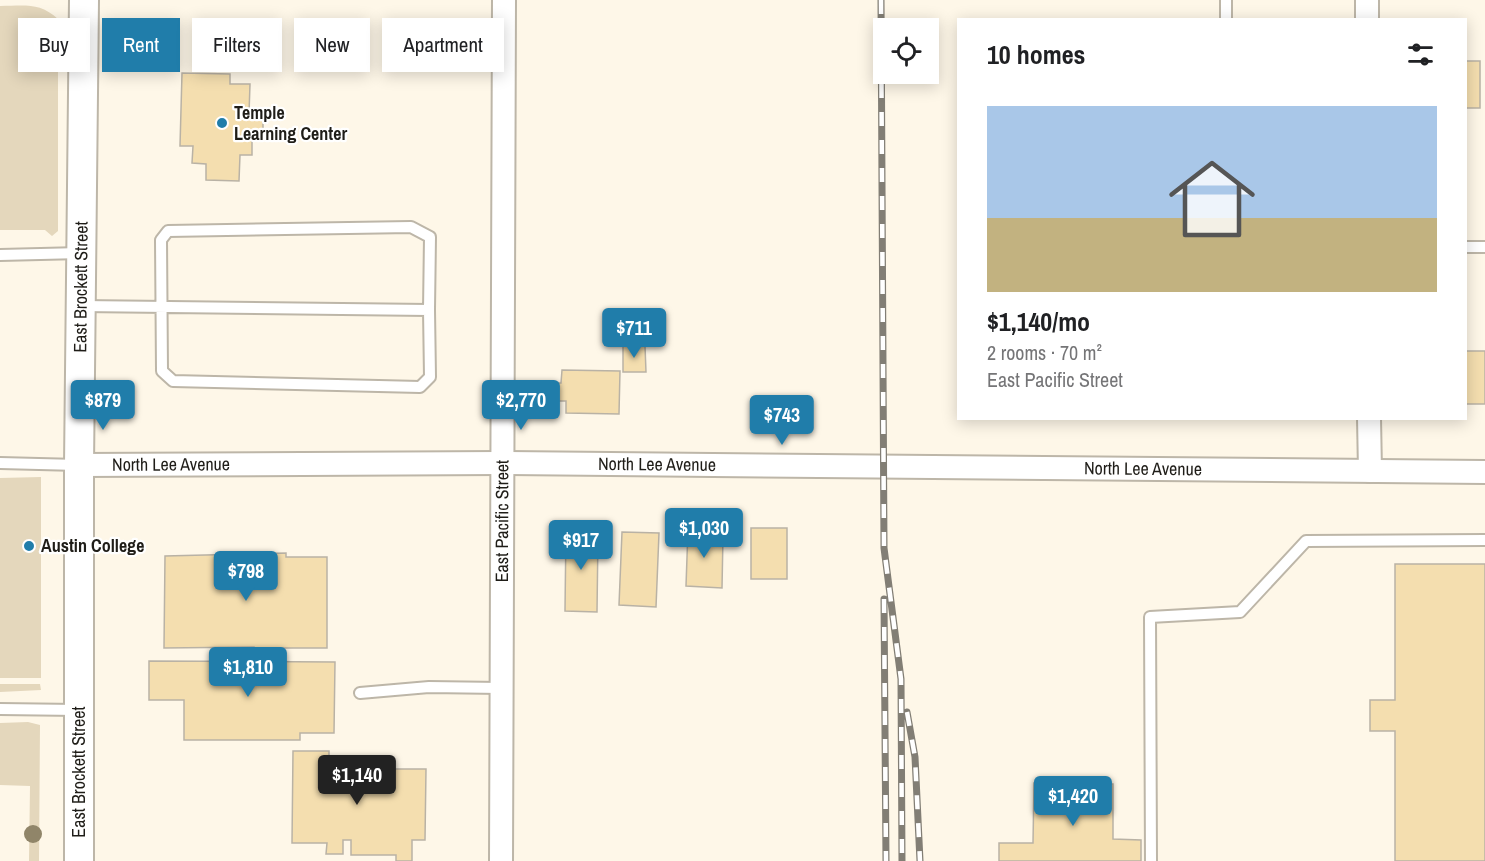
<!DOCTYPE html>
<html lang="en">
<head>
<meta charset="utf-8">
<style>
  body { margin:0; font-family:"Archivo Narrow",sans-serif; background:#f2f2f2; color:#202124; height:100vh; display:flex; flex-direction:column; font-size:22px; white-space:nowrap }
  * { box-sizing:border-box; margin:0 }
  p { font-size:20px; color:#757577 }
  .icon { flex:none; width:33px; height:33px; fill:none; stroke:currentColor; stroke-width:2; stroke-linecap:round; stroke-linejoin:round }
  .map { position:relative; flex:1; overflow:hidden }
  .drawer { position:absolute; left:957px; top:18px; width:510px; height:402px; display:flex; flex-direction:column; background:#fff; border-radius:0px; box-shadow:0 3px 15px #0003 }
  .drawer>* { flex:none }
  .hud { position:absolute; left:18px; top:18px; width:570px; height:54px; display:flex; gap:12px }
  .tools { position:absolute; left:873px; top:18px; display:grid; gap:12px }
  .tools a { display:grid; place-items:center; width:66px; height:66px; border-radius:0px; background:#fff; box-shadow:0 3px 15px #0003; font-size:30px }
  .price { position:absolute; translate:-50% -51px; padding:0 14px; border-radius:6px; background:#207daa; color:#fff; font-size:20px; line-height:39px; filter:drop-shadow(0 2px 3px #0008) }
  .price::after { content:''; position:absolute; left:50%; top:36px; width:18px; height:14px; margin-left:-9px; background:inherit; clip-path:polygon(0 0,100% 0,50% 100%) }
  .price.on { background:#222; color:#fff }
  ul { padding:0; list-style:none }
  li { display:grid; align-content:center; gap:12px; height:318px; padding:0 30px }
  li+li { border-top:2px solid #e0e0e0 }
  li span { display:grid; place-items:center; height:186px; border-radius:0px; color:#555 }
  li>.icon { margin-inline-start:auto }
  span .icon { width:108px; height:108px; fill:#fffc; stroke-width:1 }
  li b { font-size:26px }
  h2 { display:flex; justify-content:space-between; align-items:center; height:72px; padding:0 30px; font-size:26px }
  .chip { padding:0 21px; border-radius:0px; background:#fff; box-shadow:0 3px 15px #0003; font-size:21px; line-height:54px }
  .chip.on { background:#207daa; color:#fff }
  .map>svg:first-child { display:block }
</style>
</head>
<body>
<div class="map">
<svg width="1485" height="861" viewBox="0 0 1485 861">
  <rect width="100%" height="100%" fill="#fef7e8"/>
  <!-- green -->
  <path fill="#e4d7bc" d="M0,6C25,6 39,2 58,19V231L52,236L45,230H0Z
    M41,477V678H0V478Z
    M0,684H40L41,690L0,692Z
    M28,722L40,725L39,861H29L30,786L0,785V723Z"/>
  <!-- building -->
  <path fill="#f4deaf" stroke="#b9b2a5" stroke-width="1.5" d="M1466,61H1480V108H1466Z
    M182,73L230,74V84H250L249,114H263V133H252V155H240L239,181L206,180V164L192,163L193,146H180Z
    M623,346H645L646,372H623Z
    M1466,351H1485V404H1466Z
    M562,370L620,371L619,414L566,413V401H552V383H561Z
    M751,528H787V579H751Z
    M566,529H586L585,535L598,536L597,612L565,611Z
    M688,529H710V535L723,536L722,588L686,586Z
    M622,532L659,533L656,607L619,605Z
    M286,553V557H327V648H267V658H254V647L164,648L165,556Z
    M1395,564H1485V861H1395V731H1370V700H1395Z
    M149,661L335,662L334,733H300V740H184V700H149Z
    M293,751H329V757H345V769H426L425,840H412V861H396V855H351V840H343V854H326L327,843H292Z
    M1034,783L1113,784V839L1141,840V861H999V843H1033Z"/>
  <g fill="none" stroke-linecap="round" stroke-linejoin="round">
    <!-- service casing -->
    <g stroke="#bdb6a8" stroke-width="14">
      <path id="service" d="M1226,0V20
        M1466,247H1485
        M0,255L81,253
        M81,306L429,310L430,237L411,227L168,231L161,240L162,371L173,381L420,387L430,377L429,310
        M0,463L78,465
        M360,693L429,687L501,688
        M0,709L78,710
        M1151,861L1150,617L1240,612L1306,541L1485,540"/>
    </g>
    <!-- minor casing -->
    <g stroke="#bdb6a8" stroke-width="26">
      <g id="minor">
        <path d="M1367,0V20"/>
        <path d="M1369,418L1370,471"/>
        <path id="s1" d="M79,465L500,463L1485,472"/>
        <path id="s2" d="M501,861L504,0"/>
      </g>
    </g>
    <!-- tertiary casing -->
    <g stroke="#bdb6a8" stroke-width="32">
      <g id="tertiary">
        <path id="s3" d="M79,861V465L84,0"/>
      </g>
    </g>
    <!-- service -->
    <use href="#service" stroke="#fff" stroke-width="10"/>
    <!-- minor -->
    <use href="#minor" stroke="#fff" stroke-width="22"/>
    <!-- tertiary -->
    <use href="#tertiary" stroke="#fff" stroke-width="28"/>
    <!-- rail casing -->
    <g stroke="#827e75" stroke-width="7">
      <path id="rail" d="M881,0L884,548L901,679L902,861
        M884,599L886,861
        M907,712L915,757L920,861"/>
    </g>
    <!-- rail -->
    <use href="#rail" stroke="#fff" stroke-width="4.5" stroke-dasharray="14" stroke-linecap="butt"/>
  </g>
  <!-- trees -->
  <circle fill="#908569" cx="33" cy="834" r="9"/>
  <!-- markers -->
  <g fill="#207daa" stroke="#fff" stroke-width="2">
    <circle cx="222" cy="123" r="6"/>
    <circle cx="29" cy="546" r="6"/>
  </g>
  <g text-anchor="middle" stroke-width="4.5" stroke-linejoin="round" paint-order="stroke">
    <!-- poi labels -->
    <g font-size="18" font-weight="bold" fill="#1f1d18" stroke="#fff" text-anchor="start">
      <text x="234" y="119">Temple<tspan x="234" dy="21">Learning Center</tspan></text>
      <text x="41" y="552">Austin College</text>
    </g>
    <!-- street labels -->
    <g font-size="18" fill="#1f1d18" stroke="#fff">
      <text dy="6" stroke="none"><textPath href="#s3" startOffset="574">East Brockett Street</textPath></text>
      <text dy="6" stroke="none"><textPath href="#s1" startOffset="92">North Lee Avenue</textPath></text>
      <text dy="6" stroke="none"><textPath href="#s1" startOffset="578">North Lee Avenue</textPath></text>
      <text dy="6" stroke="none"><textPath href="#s1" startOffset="1064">North Lee Avenue</textPath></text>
      <text dy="6" stroke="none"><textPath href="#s2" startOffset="340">East Pacific Street</textPath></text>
      <text transform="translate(79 772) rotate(-90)" y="6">East Brockett Street</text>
    </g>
  </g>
</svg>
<div class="tools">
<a><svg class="icon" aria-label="locate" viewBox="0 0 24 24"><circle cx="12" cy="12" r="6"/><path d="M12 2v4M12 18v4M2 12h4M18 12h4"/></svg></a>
</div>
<b class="price" style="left:634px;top:359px">$711</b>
<b class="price" style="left:103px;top:431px">$879</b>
<b class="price" style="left:521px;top:431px">$2,770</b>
<b class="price" style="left:782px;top:446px">$743</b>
<b class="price" style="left:704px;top:559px">$1,030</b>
<b class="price" style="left:581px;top:571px">$917</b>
<b class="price" style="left:246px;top:602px">$798</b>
<b class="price" style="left:248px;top:698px">$1,810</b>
<b class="price on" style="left:357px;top:806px">$1,140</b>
<b class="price" style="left:1073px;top:827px">$1,420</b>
<div class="hud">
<a class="chip">Buy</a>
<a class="chip on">Rent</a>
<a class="chip">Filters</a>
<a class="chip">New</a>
<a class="chip">Apartment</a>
</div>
<section class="drawer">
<h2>10 homes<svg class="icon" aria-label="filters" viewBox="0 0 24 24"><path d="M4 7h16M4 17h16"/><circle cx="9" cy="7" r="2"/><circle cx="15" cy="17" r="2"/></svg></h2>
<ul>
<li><span style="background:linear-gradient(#a9c7e8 60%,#c2b280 0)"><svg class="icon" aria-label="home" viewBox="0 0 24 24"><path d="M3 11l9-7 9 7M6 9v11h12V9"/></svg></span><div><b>$1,140/mo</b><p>2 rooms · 70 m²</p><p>East Pacific Street</p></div></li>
</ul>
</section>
</div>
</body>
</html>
